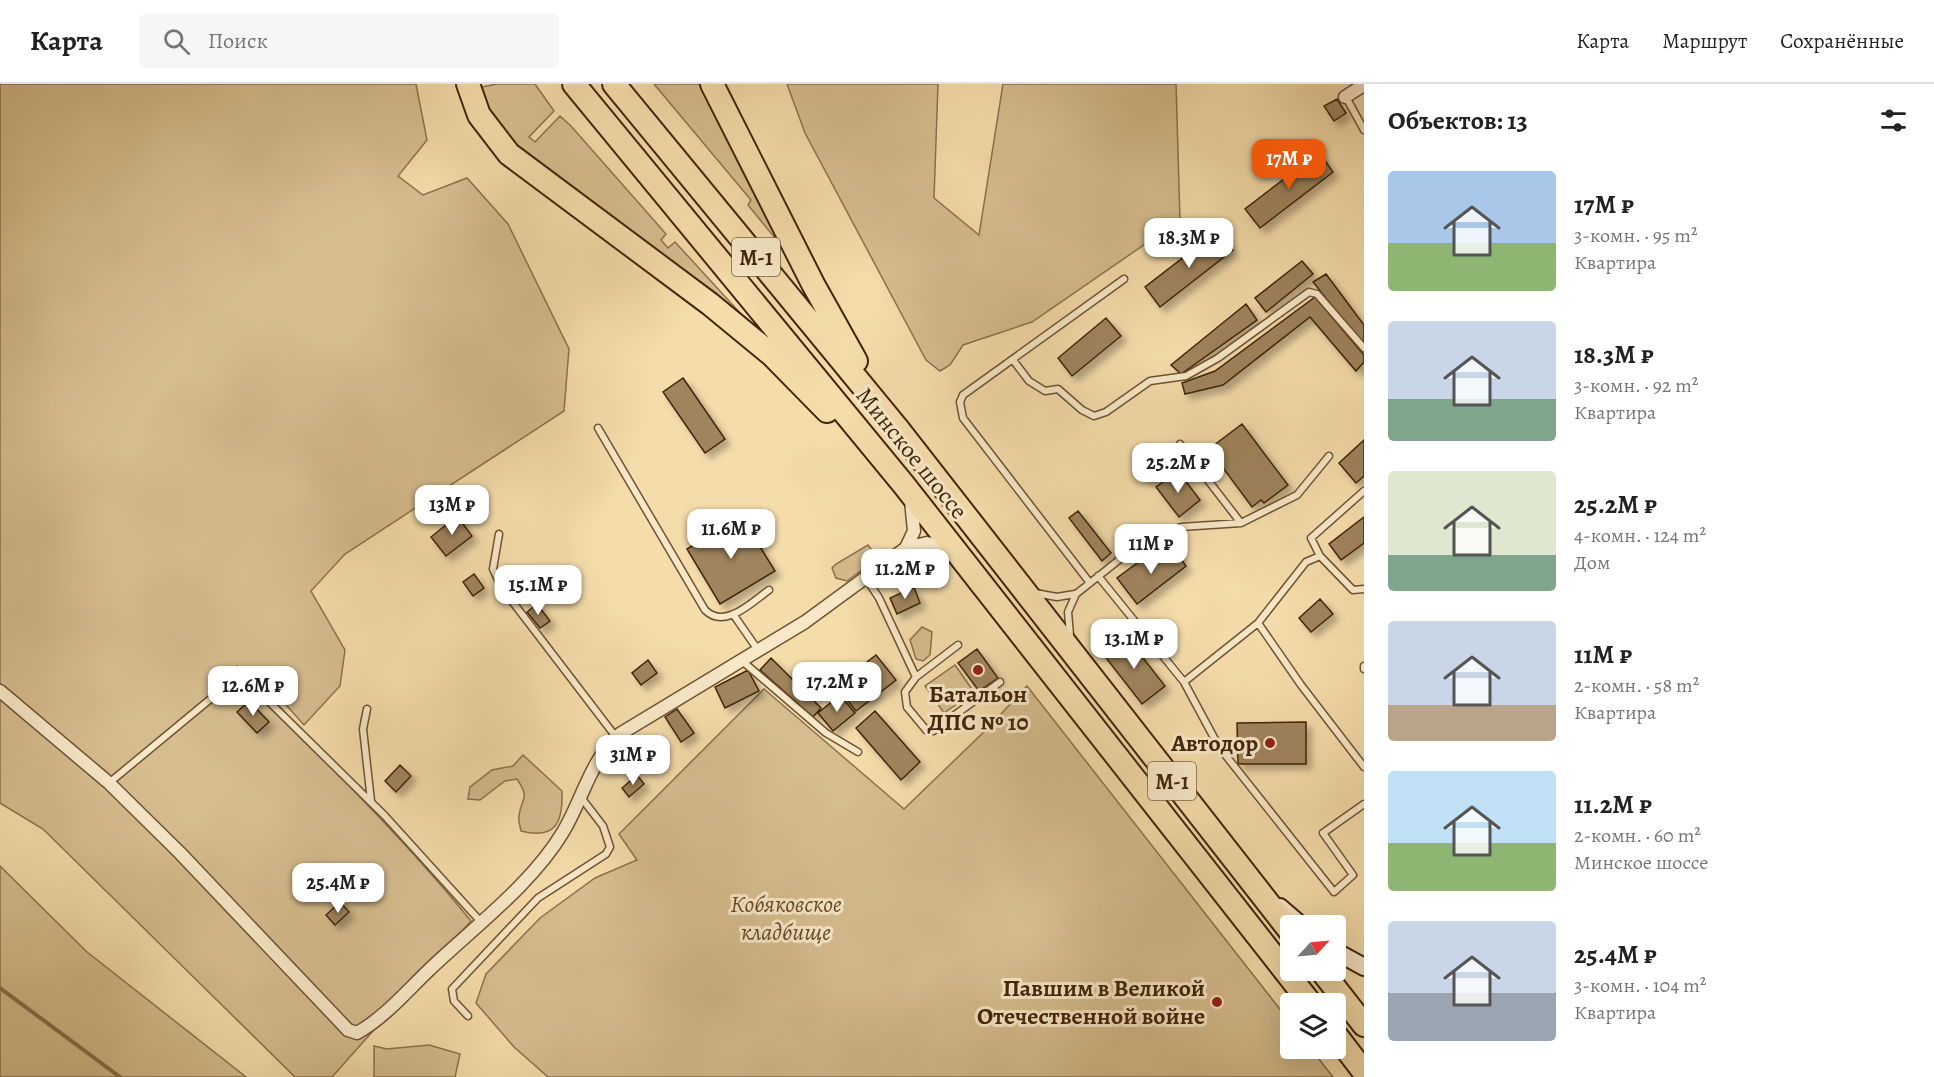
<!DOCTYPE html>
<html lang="ru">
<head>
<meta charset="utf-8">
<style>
  body { margin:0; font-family:Alegreya,serif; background:#f6f6f6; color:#222; height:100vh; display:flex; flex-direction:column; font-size:22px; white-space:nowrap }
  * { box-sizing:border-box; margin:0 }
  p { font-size:20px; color:#767676 }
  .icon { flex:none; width:33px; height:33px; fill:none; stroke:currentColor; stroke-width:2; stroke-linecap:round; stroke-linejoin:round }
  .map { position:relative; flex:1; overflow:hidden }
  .panel { display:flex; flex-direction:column; background:#fff; width:570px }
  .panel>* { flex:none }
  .needle { width:39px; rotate:64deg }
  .buttons { position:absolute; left:1280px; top:831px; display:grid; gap:12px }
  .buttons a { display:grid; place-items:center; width:66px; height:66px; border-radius:6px; background:#fff; box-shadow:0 6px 24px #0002; font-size:30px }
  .price { position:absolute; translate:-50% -51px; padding:0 14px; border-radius:12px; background:#fff; color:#222; font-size:20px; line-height:39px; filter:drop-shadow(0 2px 3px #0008) }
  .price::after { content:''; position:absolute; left:50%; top:36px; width:18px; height:14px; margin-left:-9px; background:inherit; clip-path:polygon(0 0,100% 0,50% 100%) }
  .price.active { background:#ea580c; color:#fff }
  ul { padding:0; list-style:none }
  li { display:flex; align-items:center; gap:18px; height:150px; padding:0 24px }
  li span { display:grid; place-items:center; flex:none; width:168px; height:120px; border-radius:6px; color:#555 }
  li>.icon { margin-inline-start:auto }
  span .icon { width:72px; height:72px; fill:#fffc; stroke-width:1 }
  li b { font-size:26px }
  h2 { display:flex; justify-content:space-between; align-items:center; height:72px; padding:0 24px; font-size:26px }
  header { display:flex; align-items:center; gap:36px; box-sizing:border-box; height:84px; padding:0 30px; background:#fff; border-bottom:2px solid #e0e0e0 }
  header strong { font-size:28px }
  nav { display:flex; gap:33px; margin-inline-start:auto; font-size:21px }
  .search { width:420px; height:54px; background:#f6f6f6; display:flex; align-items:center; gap:15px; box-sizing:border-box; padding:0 21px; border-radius:6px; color:#767676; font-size:22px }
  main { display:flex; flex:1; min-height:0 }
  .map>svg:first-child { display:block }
</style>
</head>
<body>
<header>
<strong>Карта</strong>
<div class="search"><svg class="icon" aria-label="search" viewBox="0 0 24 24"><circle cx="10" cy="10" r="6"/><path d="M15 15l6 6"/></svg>Поиск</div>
<nav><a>Карта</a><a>Маршрут</a><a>Сохранённые</a></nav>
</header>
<main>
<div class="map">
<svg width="1364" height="993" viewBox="0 0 1364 993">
  <defs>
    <filter id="shadow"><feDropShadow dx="5.5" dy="5.5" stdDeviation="3" flood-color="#0004"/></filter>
  </defs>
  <rect width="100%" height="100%" fill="#f5dcab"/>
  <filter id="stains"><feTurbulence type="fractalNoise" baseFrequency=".00333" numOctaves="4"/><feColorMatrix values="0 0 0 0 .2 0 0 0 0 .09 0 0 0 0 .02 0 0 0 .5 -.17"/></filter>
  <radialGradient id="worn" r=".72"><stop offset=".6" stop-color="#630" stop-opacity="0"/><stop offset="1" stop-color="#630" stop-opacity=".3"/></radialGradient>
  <!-- green -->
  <path fill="#d6bd8f" stroke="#8c714c" stroke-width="1.5" d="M0,0H416L427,56L398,92L423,111L467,94L508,140L569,265L564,327L345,470L311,507L345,566L340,602L304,641L270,603L237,582L232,586C315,667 398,747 471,837L332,993H295L43,745L0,719Z
    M497,0H535L554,27L529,53L535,58L560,32L571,42L666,150L661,156L668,164L675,158L753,243L509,59L477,4Z
    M654,0H703L793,176L748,121L751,116Z
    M787,0H938L934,114L979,151L1003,0H1176L1180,136L1032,238L963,261L950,281L940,287L926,276L805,49Z
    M868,461L875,470L867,482L847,497L836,494L832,484L836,480Z
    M922,543L932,548L930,571L923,577L916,575L910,556Z
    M955,581L974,608L944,629L925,602Z
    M1027,602L1290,938V964L1311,965L1333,993H548L514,963L476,919L486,890L540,834L595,794L637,776L619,750L764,605L904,725L989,643Z
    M523,671L562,707C563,738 556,756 521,747C520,742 518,736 519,732C521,713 531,716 517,695L505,697L480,716L468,715L470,703L492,686L513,682Z
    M0,782L87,868L246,993H0Z
    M429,961L460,970L455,993H374V962L387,965Z"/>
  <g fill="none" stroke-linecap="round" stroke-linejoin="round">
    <!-- stream -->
    <path stroke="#886e49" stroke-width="4" d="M0,904L120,993"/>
  </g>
  <!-- building -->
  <path fill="#9f845d" stroke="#412509" stroke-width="1.5" filter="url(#shadow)" d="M1337,15L1346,29L1334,37L1324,22Z
    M1319,68L1333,88L1260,144L1245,125Z
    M1219,146L1233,166L1160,223L1145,203Z
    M1302,177L1313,190L1266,228L1255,214Z
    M1326,190L1364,241V259L1360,257L1313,198Z
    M1315,213L1364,271V278L1356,287L1310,233L1223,301L1185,310L1182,299L1215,287Z
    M1246,220L1257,236L1181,290L1171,281Z
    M1106,234L1121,252L1072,292L1058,274Z
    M683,294L725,355L705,369L663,308Z
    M1242,340L1288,401L1264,419L1261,416L1252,423L1209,365Z
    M1364,356V392L1356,399L1339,379Z
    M1151,368L1164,386L1148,397L1136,379Z
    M1178,387L1200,416L1179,433L1156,403Z
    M1078,427L1111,469L1102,477L1069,434Z
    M457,432L472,452L446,472L431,453Z
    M741,432L775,487L720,520L687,465Z
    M1364,433V459L1341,476L1329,460Z
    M1173,464L1186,482L1137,520L1117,494L1144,474L1150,482Z
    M528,482L540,496L528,506L516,492Z
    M474,490L484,504L473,512L463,498Z
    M914,503L920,519L897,530L890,514Z
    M1320,515L1333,530L1311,548L1299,534Z
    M537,520L550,537L540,544L527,528Z
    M1126,552L1165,602L1142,620L1103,570Z
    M977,565L998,594L979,607L958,579Z
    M876,571L896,596L856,627L836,602Z
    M771,574L821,624L813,633L760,586Z
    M648,576L657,589L641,601L632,589Z
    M748,586L759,607L725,624L715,603Z
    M840,611L855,629L833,647L818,629Z
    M249,617L269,638L257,649L237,628Z
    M677,625L694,649L681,658L665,633Z
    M875,627L920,678L901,696L856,644Z
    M1306,638V680H1238L1237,639Z
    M400,681L411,692L396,708L385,697Z
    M637,691L644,700L629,713L622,704Z
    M340,818L349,828L335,841L326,831Z"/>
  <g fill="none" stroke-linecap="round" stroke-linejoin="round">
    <!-- lane casing -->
    <g stroke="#6e5332" stroke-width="9">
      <path id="lane" d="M1346,13L1364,46
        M1013,276L1029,297L1045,307L1058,305L1082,326L1094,332L1106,328L1150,297L1186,292L1218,274L1309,208L1317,210L1364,264
        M598,344L705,526C725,546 752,518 769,506
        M1180,360L1241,439
        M499,450L493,485L502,504L616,653
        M1320,472L1311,454L1364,407
        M1098,492L1184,598L1219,663L1334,808L1353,791L1323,749L1364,720
        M866,494L879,514L916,593
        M1090,499L963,334L960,318L963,311L1124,195
        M1364,505L1353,506L1320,472L1306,478L1258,539L1301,601L1364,683
        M1035,509L1057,513L1075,510
        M733,530L758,566
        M1070,551L1068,528L1076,510L1148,453L1181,443L1241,439L1297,411L1329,372
        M958,561L916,593L905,608L907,623L927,647H933L1000,598
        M741,576L826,649L858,668
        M1364,582V585
        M1184,598L1258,539
        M367,625L363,645L371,717
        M109,699L214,612L230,602L248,597L385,732L481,838
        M468,932L454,917L452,905L538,814L606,770L610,763L603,742L580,712"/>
    </g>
    <!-- street casing -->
    <g stroke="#6e5332" stroke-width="15">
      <path id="street" d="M1345,13L1364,1
        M906,464L914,447L911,417
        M0,607L109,699L180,769L348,946L357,949C384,934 407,907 429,886C473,844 532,800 563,748C583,715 590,676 620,650L805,538L906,464L927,459L952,465"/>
    </g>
    <!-- secondary casing -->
    <g stroke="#412509" stroke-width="20">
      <path id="secondary" d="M1280,823L1302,842
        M1335,867L1364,883"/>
    </g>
    <!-- highway casing -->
    <g stroke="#412509" stroke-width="26">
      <path id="highway" d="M468,0L479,31L509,70L710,220L772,271L827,327
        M574,0L904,401L1311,920
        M614,0L898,345L1290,847
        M712,0L813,200L856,277
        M1321,886L1364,941
        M1335,950L1364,988"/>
    </g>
    <!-- lane -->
    <use href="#lane" stroke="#f8e8c8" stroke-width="6"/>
    <!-- street -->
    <use href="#street" stroke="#f8e8c8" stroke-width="12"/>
    <!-- secondary -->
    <use href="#secondary" stroke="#f8e8c8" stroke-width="16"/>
    <!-- highway -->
    <use href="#highway" stroke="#f5dcab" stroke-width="22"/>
  </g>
  <!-- markers -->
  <g fill="#8f2418" stroke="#f8e8c8" stroke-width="2">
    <circle cx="978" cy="586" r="6"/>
    <circle cx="1270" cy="659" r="6"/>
    <circle cx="1217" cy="918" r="6"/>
  </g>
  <g text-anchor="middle" stroke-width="6" stroke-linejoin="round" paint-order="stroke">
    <!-- shield labels -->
    <g fill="#f8e8c8" stroke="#786042" stroke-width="1.5">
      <rect x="732" y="154" width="48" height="38" rx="4.5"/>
      <rect x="1148" y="678" width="48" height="38" rx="4.5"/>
    </g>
    <g font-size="22" font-weight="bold" fill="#412509">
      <text x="756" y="181">М-1</text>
      <text x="1172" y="705">М-1</text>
    </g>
    <!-- street labels -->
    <g font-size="24" fill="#412509" stroke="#f8e8c8">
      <text transform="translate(912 369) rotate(51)" y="8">Минское шоссе</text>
    </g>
    <!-- poi labels -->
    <g font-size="24" font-weight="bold" fill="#412509" stroke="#f8e8c8" text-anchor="end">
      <text x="978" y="618" text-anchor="middle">Батальон<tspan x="978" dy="28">ДПС № 10</tspan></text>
      <text x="1258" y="667">Автодор</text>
      <text x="1205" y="912">Павшим в Великой<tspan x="1205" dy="28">Отечественной войне</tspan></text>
    </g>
    <!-- park labels -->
    <g font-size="24" font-style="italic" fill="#664b2a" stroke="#f8e8c8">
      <text x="786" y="828">Кобяковское<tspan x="786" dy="28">кладбище</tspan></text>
    </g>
  </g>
  <rect width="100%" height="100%" filter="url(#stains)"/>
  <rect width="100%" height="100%" fill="url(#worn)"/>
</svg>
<div class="buttons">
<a><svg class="needle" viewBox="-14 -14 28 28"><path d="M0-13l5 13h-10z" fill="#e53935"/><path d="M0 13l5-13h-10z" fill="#767676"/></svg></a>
<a><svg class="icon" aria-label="layers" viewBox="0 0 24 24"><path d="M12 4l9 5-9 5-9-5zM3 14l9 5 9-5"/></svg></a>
</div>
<b class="price active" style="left:1289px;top:106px">17M ₽</b>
<b class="price" style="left:1189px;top:185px">18.3M ₽</b>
<b class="price" style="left:1178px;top:410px">25.2M ₽</b>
<b class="price" style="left:452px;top:452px">13M ₽</b>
<b class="price" style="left:731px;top:476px">11.6M ₽</b>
<b class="price" style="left:1151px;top:491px">11M ₽</b>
<b class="price" style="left:905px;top:516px">11.2M ₽</b>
<b class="price" style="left:538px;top:532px">15.1M ₽</b>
<b class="price" style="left:1134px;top:586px">13.1M ₽</b>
<b class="price" style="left:837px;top:629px">17.2M ₽</b>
<b class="price" style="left:253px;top:633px">12.6M ₽</b>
<b class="price" style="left:633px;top:702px">31M ₽</b>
<b class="price" style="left:338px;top:830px">25.4M ₽</b>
</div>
<section class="panel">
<h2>Объектов: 13<svg class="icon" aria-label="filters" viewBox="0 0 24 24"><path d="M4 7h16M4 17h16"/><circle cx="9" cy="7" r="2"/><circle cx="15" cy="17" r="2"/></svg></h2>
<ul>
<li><span style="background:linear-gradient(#a9c7e8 60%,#8fb573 0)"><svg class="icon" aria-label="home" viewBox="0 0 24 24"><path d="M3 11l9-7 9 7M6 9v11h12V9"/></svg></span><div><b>17M ₽</b><p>3-комн. · 95 m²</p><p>Квартира</p></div></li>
<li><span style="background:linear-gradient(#c9d6e8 65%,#7fa58c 0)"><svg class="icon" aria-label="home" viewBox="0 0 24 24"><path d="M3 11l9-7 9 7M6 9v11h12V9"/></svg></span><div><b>18.3M ₽</b><p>3-комн. · 92 m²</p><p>Квартира</p></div></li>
<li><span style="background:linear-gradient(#dfe7d0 70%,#7fa58c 0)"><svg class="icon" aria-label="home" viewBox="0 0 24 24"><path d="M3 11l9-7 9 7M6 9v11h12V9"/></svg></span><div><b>25.2M ₽</b><p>4-комн. · 124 m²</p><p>Дом</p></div></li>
<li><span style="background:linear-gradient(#c9d6e8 70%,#b9a48a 0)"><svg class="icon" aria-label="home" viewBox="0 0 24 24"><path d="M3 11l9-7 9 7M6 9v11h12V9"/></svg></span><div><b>11M ₽</b><p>2-комн. · 58 m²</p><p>Квартира</p></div></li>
<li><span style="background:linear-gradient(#bfe0f5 60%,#8fb573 0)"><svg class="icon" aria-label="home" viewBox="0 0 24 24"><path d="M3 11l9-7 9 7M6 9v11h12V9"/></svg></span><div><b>11.2M ₽</b><p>2-комн. · 60 m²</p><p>Минское шоссе</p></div></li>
<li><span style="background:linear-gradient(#c9d6e8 60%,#9aa5b1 0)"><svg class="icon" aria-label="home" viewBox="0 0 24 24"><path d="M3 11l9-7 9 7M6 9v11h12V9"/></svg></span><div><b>25.4M ₽</b><p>3-комн. · 104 m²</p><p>Квартира</p></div></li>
</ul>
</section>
</main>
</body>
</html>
